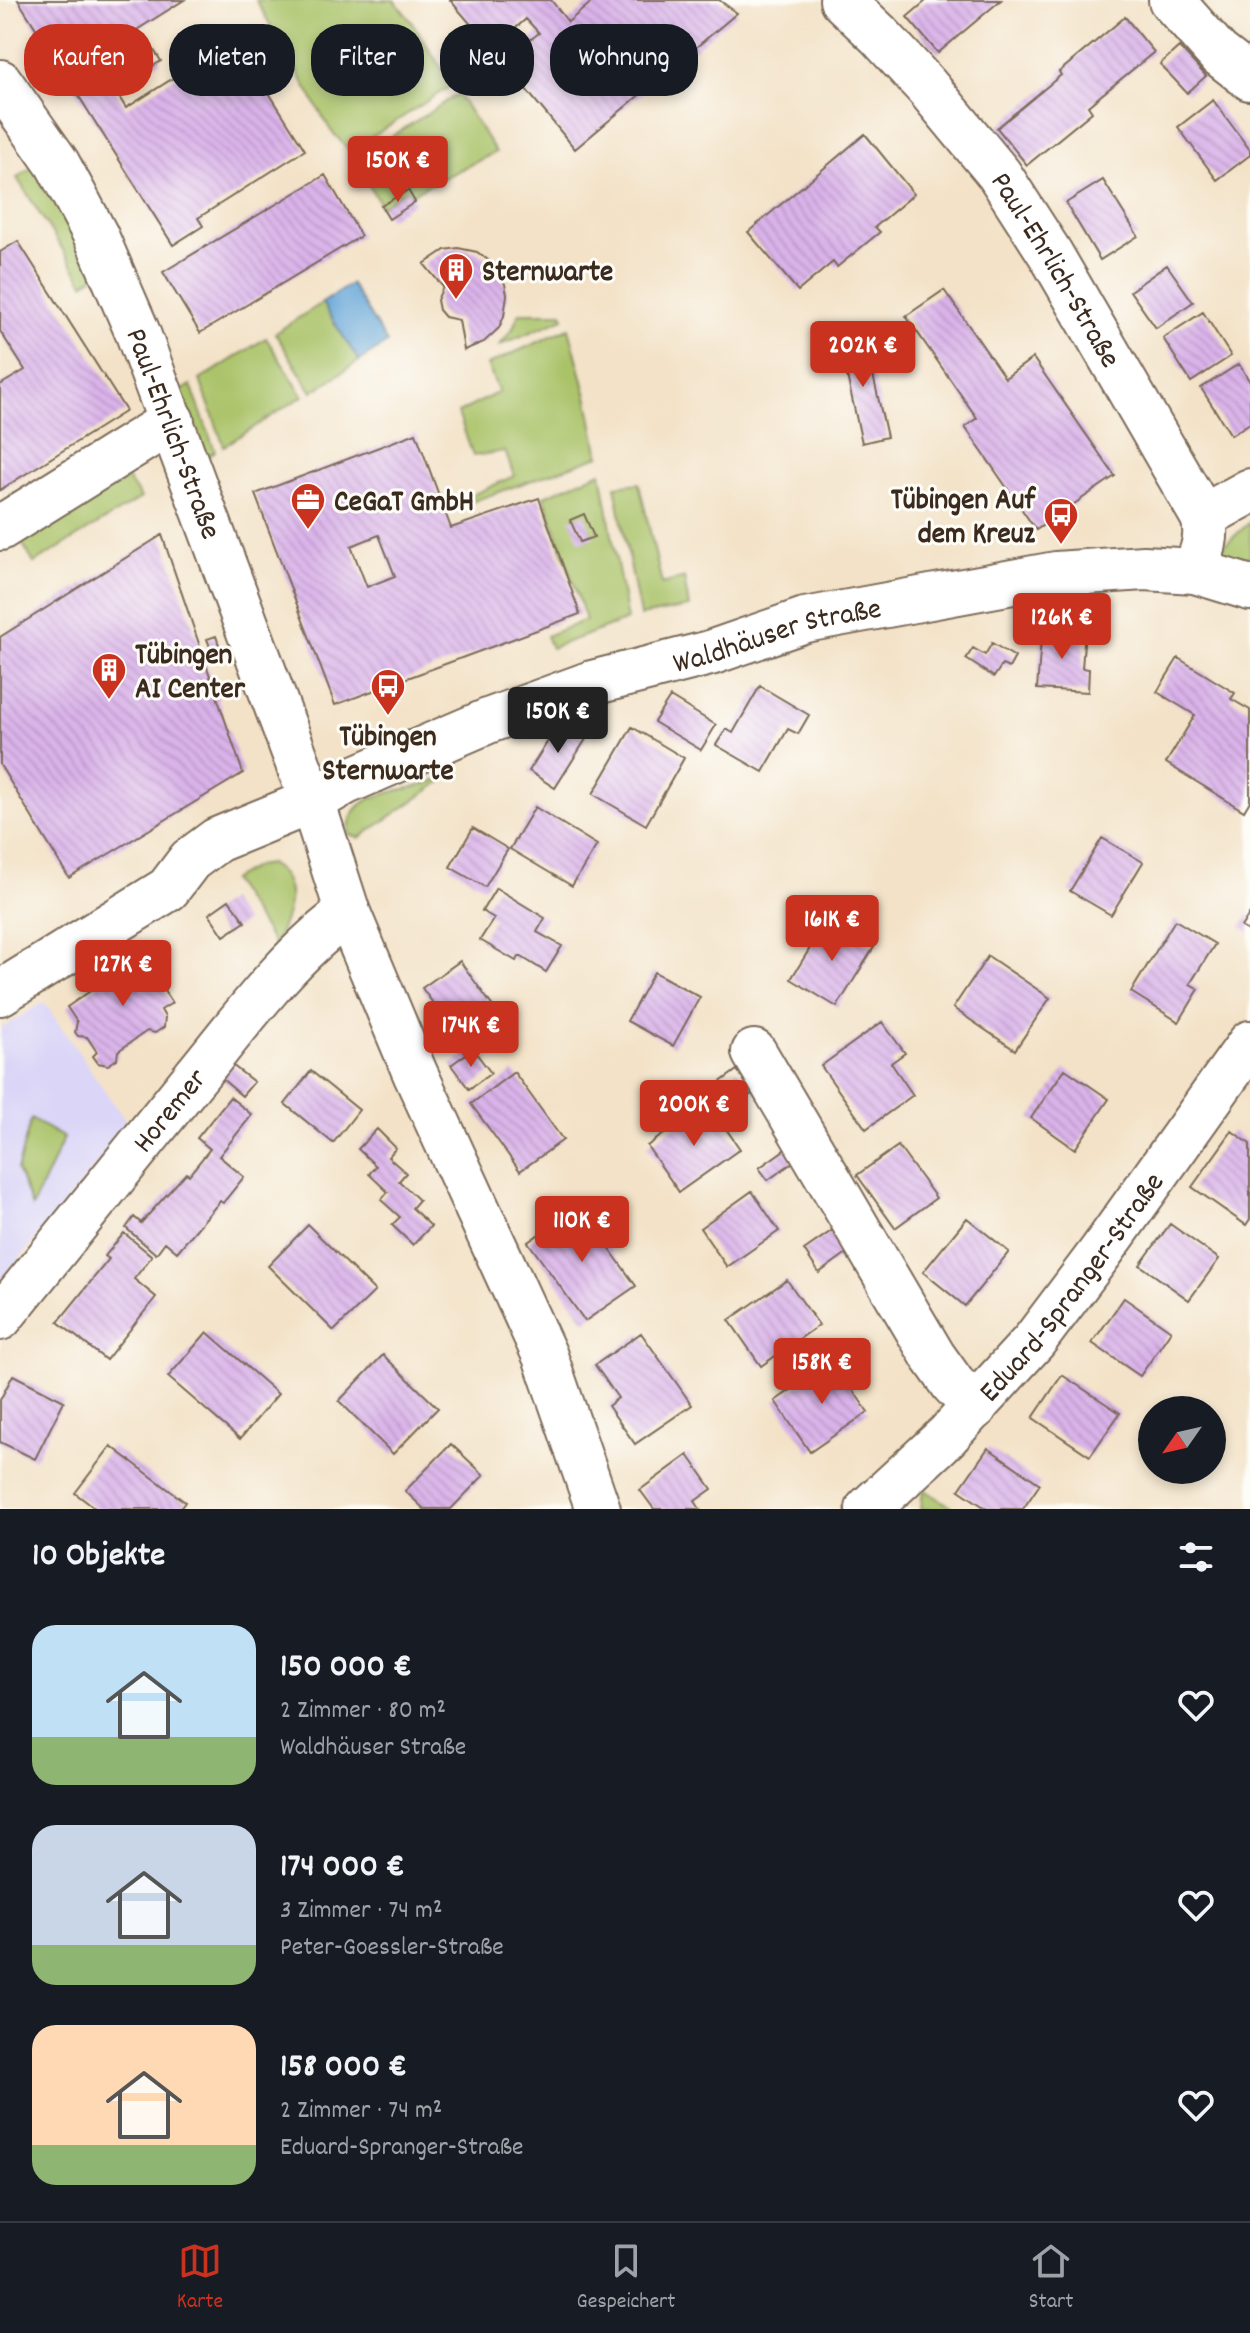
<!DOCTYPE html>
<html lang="de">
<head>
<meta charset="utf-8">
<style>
  body { margin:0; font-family:Dekko,sans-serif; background:#20242c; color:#f1f3f6; height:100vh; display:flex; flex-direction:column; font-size:30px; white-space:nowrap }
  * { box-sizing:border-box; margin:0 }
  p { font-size:26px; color:#9ea1a6 }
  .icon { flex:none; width:44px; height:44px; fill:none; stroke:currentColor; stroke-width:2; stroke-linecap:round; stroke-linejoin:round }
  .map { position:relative; height:1509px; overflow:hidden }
  .sheet { display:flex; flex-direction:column; background:#171b24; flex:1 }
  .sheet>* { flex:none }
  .guide { position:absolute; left:24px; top:24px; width:800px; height:72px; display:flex; gap:16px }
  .needle { width:52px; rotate:236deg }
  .buttons { position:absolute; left:1138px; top:1396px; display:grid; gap:16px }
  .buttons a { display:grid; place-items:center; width:88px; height:88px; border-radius:50%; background:#171b24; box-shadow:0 4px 12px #0003; font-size:40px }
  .price { position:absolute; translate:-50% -68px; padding:0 18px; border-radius:8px; background:#c8321e; color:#fff; font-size:26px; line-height:52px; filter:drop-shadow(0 2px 4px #0008) }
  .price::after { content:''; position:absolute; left:50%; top:48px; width:24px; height:18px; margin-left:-12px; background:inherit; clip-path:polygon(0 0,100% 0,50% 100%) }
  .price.on { background:#222; color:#fff }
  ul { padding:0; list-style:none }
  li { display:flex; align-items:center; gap:24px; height:200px; padding:0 32px }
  li span { display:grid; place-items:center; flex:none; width:224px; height:160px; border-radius:24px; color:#555 }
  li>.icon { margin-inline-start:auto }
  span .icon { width:96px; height:96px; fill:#fffc; stroke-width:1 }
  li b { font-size:34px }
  h2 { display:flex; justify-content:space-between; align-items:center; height:96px; padding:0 32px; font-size:34px }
  .tag { padding:0 28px; border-radius:32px; background:#171b24; box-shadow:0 4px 12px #0003; font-size:28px; line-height:72px }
  .tag.on { background:#c8321e; color:#fff }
  .menu { display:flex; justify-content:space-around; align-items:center; height:112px; border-top:2px solid #363941; background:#171b24; font-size:22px; color:#9ea1a6 }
  .menu a { display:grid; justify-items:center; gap:4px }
  .menu .on { color:#c8321e }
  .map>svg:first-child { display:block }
</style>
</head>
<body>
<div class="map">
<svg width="1250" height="1509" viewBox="0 0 1250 1509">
  <defs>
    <pattern id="building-back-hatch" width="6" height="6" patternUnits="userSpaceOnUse" patternTransform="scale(2)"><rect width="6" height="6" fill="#d9b2e9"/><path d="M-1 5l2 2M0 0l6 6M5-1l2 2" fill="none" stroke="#bb99c7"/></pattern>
  </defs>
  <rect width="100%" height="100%" fill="#fdfcf7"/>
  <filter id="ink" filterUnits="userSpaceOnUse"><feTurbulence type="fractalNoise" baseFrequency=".0125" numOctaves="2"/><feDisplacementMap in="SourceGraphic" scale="16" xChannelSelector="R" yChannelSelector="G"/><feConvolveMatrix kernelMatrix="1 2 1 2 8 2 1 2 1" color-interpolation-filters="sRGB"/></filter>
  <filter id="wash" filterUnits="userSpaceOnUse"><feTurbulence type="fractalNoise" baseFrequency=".006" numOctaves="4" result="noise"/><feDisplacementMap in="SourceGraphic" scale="32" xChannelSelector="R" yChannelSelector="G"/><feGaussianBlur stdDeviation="1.8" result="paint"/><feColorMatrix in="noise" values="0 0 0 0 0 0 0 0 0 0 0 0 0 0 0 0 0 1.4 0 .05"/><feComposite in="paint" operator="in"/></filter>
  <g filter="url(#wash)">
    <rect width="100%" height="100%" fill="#f3e2c7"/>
    <!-- built -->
    <path fill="#dbd6f7" d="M44,1002L129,1126L0,1282V1029Z"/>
    <!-- green -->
    <path fill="#aac369" stroke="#727644" stroke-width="2" d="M256,0H394L412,22L452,85L350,151L331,131Z
      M458,94L496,152L411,194L407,190L381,206L355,160Z
      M38,163L96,275L84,283L17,178Z
      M322,303L359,361L312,392L275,333Z
      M519,313H562L564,318L500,345L513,328Z
      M569,328L588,400L599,456L460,506L459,501L514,476L505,451L473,456L458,413L499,392L487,365Z
      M266,338L303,396L224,446L200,380Z
      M191,385L215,451L205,458L173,396Z
      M122,471L141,498L34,563L18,536L48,517L52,523L107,489L104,482Z
      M601,472L627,620L551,648L546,636L586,620L544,496Z
      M639,483L662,584L684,578L689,607L640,616L615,486Z
      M1250,522V588L1196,571Z
      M451,775L359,838L349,834C348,795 387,794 414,787C427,785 439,779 451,775Z
      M269,864C302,883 288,917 274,944L231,880L256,866Z
      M31,1119L64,1138L32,1207L17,1170Z
      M923,1489L955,1509H921Z"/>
    <!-- water -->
    <path fill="#64a4d7" stroke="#50677a" stroke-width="2" d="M351,284L387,343L359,361L322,303Z"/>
    <g id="blocks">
      <!-- building -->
      <path fill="url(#building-back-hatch)" fill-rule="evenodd" d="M18,0H184L94,57L126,108L235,39L305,150L198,218L203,226L173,245Z
        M450,0H551L568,22L594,0H719L737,13L575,149L511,71L524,62L516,51L539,33L526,19L492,49Z
        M927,0H1001L938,53L907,17Z
        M1125,17L1154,52L1088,106L1092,112L1027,165L997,128L1061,75L1059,72Z
        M152,47L161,61L145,71L136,57Z
        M1179,47L1206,76L1187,93L1160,64Z
        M1213,100L1250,150V155L1217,180L1178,127Z
        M865,134L914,194L875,227L880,232L837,267L833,262L798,291L748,232Z
        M325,175L361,236L200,333L163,272Z
        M1103,180L1138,236L1100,260L1066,203Z
        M408,190L415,202L389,219L381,206Z
        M18,241L126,411L0,490V385L25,370L0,331V252Z
        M458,248L477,252L495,265L505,284L507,295L504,316L499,328L484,342L464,350L459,320L445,317L439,310L437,300L443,287L424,264L445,250Z
        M1167,265L1193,302L1156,328L1130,291Z
        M944,290L1005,378L1033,358L1115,476L1036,530L965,427L977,418L906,316Z
        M1203,312L1231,356L1191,382L1163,338Z
        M864,335L887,437L862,443L839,340Z
        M1239,364L1250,382V423L1231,435L1201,388Z
        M416,433L451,528L539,498L580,614L335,705L255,494ZM379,535L395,576L367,587L351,546Z
        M584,514L594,537L580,542L570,520Z
        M162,535L243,773L69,878L0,765V637Z
        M1042,627L1085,630L1082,668L1089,669L1088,692L1037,689Z
        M216,636L222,654L214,657L207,639Z
        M992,643L1015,657L1009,668L1002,665L994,677L966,659L973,648L985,655Z
        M1178,658L1235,693L1231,699L1250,710V801L1244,811L1166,763L1195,715L1157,692Z
        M760,686L809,715L798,734L788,729L763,772L716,745L726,729L733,733Z
        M670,697L716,725L701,750L654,722Z
        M560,722L586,739L555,788L529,771Z
        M632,727L684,758L646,825L593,794Z
        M535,807L597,845L572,886L510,849Z
        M473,828L508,849L485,887L450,867Z
        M1102,838L1143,862L1111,915L1070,891Z
        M496,888L545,918L537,932L562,946L546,972L520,956L516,961L480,940L494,918L482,911Z
        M229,900L245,922L224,936L209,914Z
        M1250,913V932L1241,927Z
        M828,919L874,947L837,1007L791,979Z
        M1175,920L1215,944L1190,984L1199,989L1179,1022L1131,992Z
        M148,954L159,956L166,966L162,988L172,1003L161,1010L165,1017L164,1027L155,1033L147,1031L118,1051L117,1059L108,1065L98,1063L93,1056L97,1052L87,1037L78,1036L75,1032L77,1022L67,1007L140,957L142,959Z
        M988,956L1050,998L1015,1050L953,1008Z
        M460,961L496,1011L458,1038L422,988Z
        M654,972L700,997L673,1046L627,1021Z
        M882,1022L905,1053L891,1063L913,1095L866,1129L821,1066Z
        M473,1049L491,1073L469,1089L451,1065Z
        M232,1065L254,1082L242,1096L221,1078Z
        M1065,1069L1109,1099L1075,1149L1031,1118Z
        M737,1070L753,1093L723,1114L708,1091Z
        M311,1071L359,1110L333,1143L285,1104Z
        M514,1072L563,1140L520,1171L471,1104Z
        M230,1097L252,1115L219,1156L244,1177L223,1203L220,1201L177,1252L165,1242L156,1254L126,1228L134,1217L141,1223L186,1173L189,1175L210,1149L197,1138Z
        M708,1103L740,1149L679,1192L647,1146Z
        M377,1129L396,1148L388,1157L406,1173L399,1181L419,1200L412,1208L431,1226L413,1245L392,1225L400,1217L381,1200L388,1192L369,1174L376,1166L358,1149Z
        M1232,1131L1250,1144V1219L1246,1225L1192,1187Z
        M898,1146L936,1198L895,1228L857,1175Z
        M787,1148L796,1160L768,1180L759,1168Z
        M752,1191L779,1231L727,1267L700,1228Z
        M579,1206L636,1286L585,1321L528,1242Z
        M967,1218L1009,1252L965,1306L923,1272Z
        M1170,1224L1219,1259L1189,1300L1140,1265Z
        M308,1225L375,1291L334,1331L268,1266Z
        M833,1230L848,1252L819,1273L804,1250Z
        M124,1233L152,1256L134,1279L156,1297L106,1360L58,1322L109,1259L105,1256Z
        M787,1280L819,1325L761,1366L729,1320Z
        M1124,1298L1171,1331L1140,1376L1092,1343Z
        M207,1332L278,1394L240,1439L168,1377Z
        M641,1333L692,1405L635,1444L608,1406L618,1398L595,1365Z
        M383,1355L438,1408L393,1454L339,1401Z
        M833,1361L868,1412L810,1452L775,1401Z
        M13,1375L64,1401L35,1459L0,1442V1400Z
        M1062,1375L1120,1413L1090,1456L1033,1418Z
        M451,1444L484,1475L451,1509H424L405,1491Z
        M111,1446L185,1502L180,1509H96L75,1493Z
        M988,1448L1040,1484L1023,1509H987L959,1490Z
        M688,1455L712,1489L695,1501L700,1509H654L640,1490Z"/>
    </g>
  </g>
  <g filter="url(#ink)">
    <use href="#blocks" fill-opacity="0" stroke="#7b6a59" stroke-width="2"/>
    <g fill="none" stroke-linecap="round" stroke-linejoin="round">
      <!-- minor casing -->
      <g stroke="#7b6a59" stroke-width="48">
        <g id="minor">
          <path id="s1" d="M842,0L879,35L927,87L999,174L1051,255L1203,517C1209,536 1202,553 1195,571"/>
          <path d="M1171,0L1218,53L1250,78"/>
          <path id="s2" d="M0,82L57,163L77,200L96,236L137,331L312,801L348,913L415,1073L545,1356L598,1509"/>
          <path d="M1203,517L1250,491"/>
          <path d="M0,528L172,421"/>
          <path id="s3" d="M0,993L168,889L190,860L217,840L312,801L346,782L488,721L592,683L710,653L805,620L1056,574L1144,568L1195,571L1250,588"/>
          <path d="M754,1052L933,1356L953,1384L975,1407"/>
          <path id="s4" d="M0,1318C65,1237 130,1157 195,1077C240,1022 290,953 348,913"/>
          <path id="s5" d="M868,1509L947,1436L1034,1341L1101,1252L1250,1043"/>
        </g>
      </g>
      <!-- minor -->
      <use href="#minor" stroke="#fff" stroke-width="44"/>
    </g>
  </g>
  <!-- icons -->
  <defs>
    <g id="building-pin" transform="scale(1.8)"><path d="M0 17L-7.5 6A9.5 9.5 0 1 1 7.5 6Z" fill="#c8321e" stroke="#fdfcf7"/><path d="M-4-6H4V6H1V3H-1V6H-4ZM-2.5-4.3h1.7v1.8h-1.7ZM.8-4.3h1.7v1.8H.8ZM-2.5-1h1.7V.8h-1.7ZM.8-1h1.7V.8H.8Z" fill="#fff"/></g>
    <g id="office-pin" transform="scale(1.8)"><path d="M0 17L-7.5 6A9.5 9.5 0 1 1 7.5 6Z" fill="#c8321e" stroke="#fdfcf7"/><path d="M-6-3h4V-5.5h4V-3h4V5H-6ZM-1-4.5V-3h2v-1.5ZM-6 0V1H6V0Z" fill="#fff"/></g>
    <g id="bus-pin" transform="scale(1.8)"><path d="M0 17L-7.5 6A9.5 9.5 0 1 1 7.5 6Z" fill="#c8321e" stroke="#fdfcf7"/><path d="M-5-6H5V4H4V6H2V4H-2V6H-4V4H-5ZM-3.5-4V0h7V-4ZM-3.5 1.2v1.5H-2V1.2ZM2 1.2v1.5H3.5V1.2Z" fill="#fff"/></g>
  </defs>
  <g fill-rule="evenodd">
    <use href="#building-pin" x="456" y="270"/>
    <use href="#office-pin" x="308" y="500"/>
    <use href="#bus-pin" x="1061" y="515"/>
    <use href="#building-pin" x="109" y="670"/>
    <use href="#bus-pin" x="388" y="686"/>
  </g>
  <g text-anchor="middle" stroke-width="6" stroke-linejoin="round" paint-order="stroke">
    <!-- street labels -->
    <g font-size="30" fill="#3b2a1e" stroke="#fdfcf7">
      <text dy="10" stroke="none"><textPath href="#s1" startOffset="346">Paul-Ehrlich-Straße</textPath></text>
      <text dy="10" stroke="none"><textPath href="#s2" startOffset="394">Paul-Ehrlich-Straße</textPath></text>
      <text dy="10" stroke="none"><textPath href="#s3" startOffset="866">Waldhäuser Straße</textPath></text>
      <text dy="10" stroke="none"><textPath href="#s4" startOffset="268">Horemer</textPath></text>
      <text dy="10" stroke="none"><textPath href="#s5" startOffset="302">Eduard-Spranger-Straße</textPath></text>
    </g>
    <!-- poi labels -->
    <g font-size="30" font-weight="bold" fill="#3b2a1e" stroke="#fdfcf7" text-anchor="start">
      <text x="482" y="280">Sternwarte</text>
      <text x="1035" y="508" text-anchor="end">Tübingen Auf<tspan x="1035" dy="34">dem Kreuz</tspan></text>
      <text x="334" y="510">CeGaT GmbH</text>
      <text x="135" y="663">Tübingen<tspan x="135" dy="34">AI Center</tspan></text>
      <text x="388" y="745" text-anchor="middle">Tübingen<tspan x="388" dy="34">Sternwarte</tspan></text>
    </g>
  </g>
</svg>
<div class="buttons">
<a><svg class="needle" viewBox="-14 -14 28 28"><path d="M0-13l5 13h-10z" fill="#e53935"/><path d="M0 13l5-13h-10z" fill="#9ea1a6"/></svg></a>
</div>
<b class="price" style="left:398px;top:204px">150K €</b>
<b class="price" style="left:863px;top:389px">202K €</b>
<b class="price" style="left:1062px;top:661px">126K €</b>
<b class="price on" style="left:558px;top:755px">150K €</b>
<b class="price" style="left:832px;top:963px">161K €</b>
<b class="price" style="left:123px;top:1008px">127K €</b>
<b class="price" style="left:471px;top:1069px">174K €</b>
<b class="price" style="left:694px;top:1148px">200K €</b>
<b class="price" style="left:582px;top:1264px">110K €</b>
<b class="price" style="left:822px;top:1406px">158K €</b>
<div class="guide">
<a class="tag on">Kaufen</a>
<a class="tag">Mieten</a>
<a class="tag">Filter</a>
<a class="tag">Neu</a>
<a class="tag">Wohnung</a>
</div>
</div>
<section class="sheet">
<h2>10 Objekte<svg class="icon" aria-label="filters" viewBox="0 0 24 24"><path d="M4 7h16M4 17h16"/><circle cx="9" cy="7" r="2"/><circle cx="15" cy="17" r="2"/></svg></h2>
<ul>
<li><span style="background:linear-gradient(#bfe0f5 70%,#8fb573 0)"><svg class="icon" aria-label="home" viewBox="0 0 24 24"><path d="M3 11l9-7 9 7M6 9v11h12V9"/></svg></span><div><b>150 000 €</b><p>2 Zimmer · 80 m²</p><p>Waldhäuser Straße</p></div><svg class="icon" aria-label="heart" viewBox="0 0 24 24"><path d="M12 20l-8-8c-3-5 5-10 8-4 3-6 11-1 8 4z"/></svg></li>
<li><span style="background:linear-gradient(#c9d6e8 75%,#8fb573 0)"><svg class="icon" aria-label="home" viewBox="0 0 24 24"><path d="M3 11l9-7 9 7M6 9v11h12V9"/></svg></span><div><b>174 000 €</b><p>3 Zimmer · 74 m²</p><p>Peter-Goessler-Straße</p></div><svg class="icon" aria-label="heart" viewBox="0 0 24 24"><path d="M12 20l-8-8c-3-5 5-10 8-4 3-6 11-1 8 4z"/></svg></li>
<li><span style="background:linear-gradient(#ffd9b3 75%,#8fb573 0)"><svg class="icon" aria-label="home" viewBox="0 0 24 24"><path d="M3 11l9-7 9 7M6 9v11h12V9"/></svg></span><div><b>158 000 €</b><p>2 Zimmer · 74 m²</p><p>Eduard-Spranger-Straße</p></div><svg class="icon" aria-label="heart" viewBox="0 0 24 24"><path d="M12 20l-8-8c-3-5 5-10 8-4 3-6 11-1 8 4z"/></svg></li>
</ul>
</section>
<nav class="menu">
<a class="on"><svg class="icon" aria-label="map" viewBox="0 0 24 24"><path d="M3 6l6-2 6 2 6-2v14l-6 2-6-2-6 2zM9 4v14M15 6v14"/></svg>Karte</a>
<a><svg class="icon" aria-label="saved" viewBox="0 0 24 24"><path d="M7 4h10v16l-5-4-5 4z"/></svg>Gespeichert</a>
<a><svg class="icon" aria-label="home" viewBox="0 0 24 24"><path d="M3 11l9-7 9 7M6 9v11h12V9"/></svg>Start</a>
</nav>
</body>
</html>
